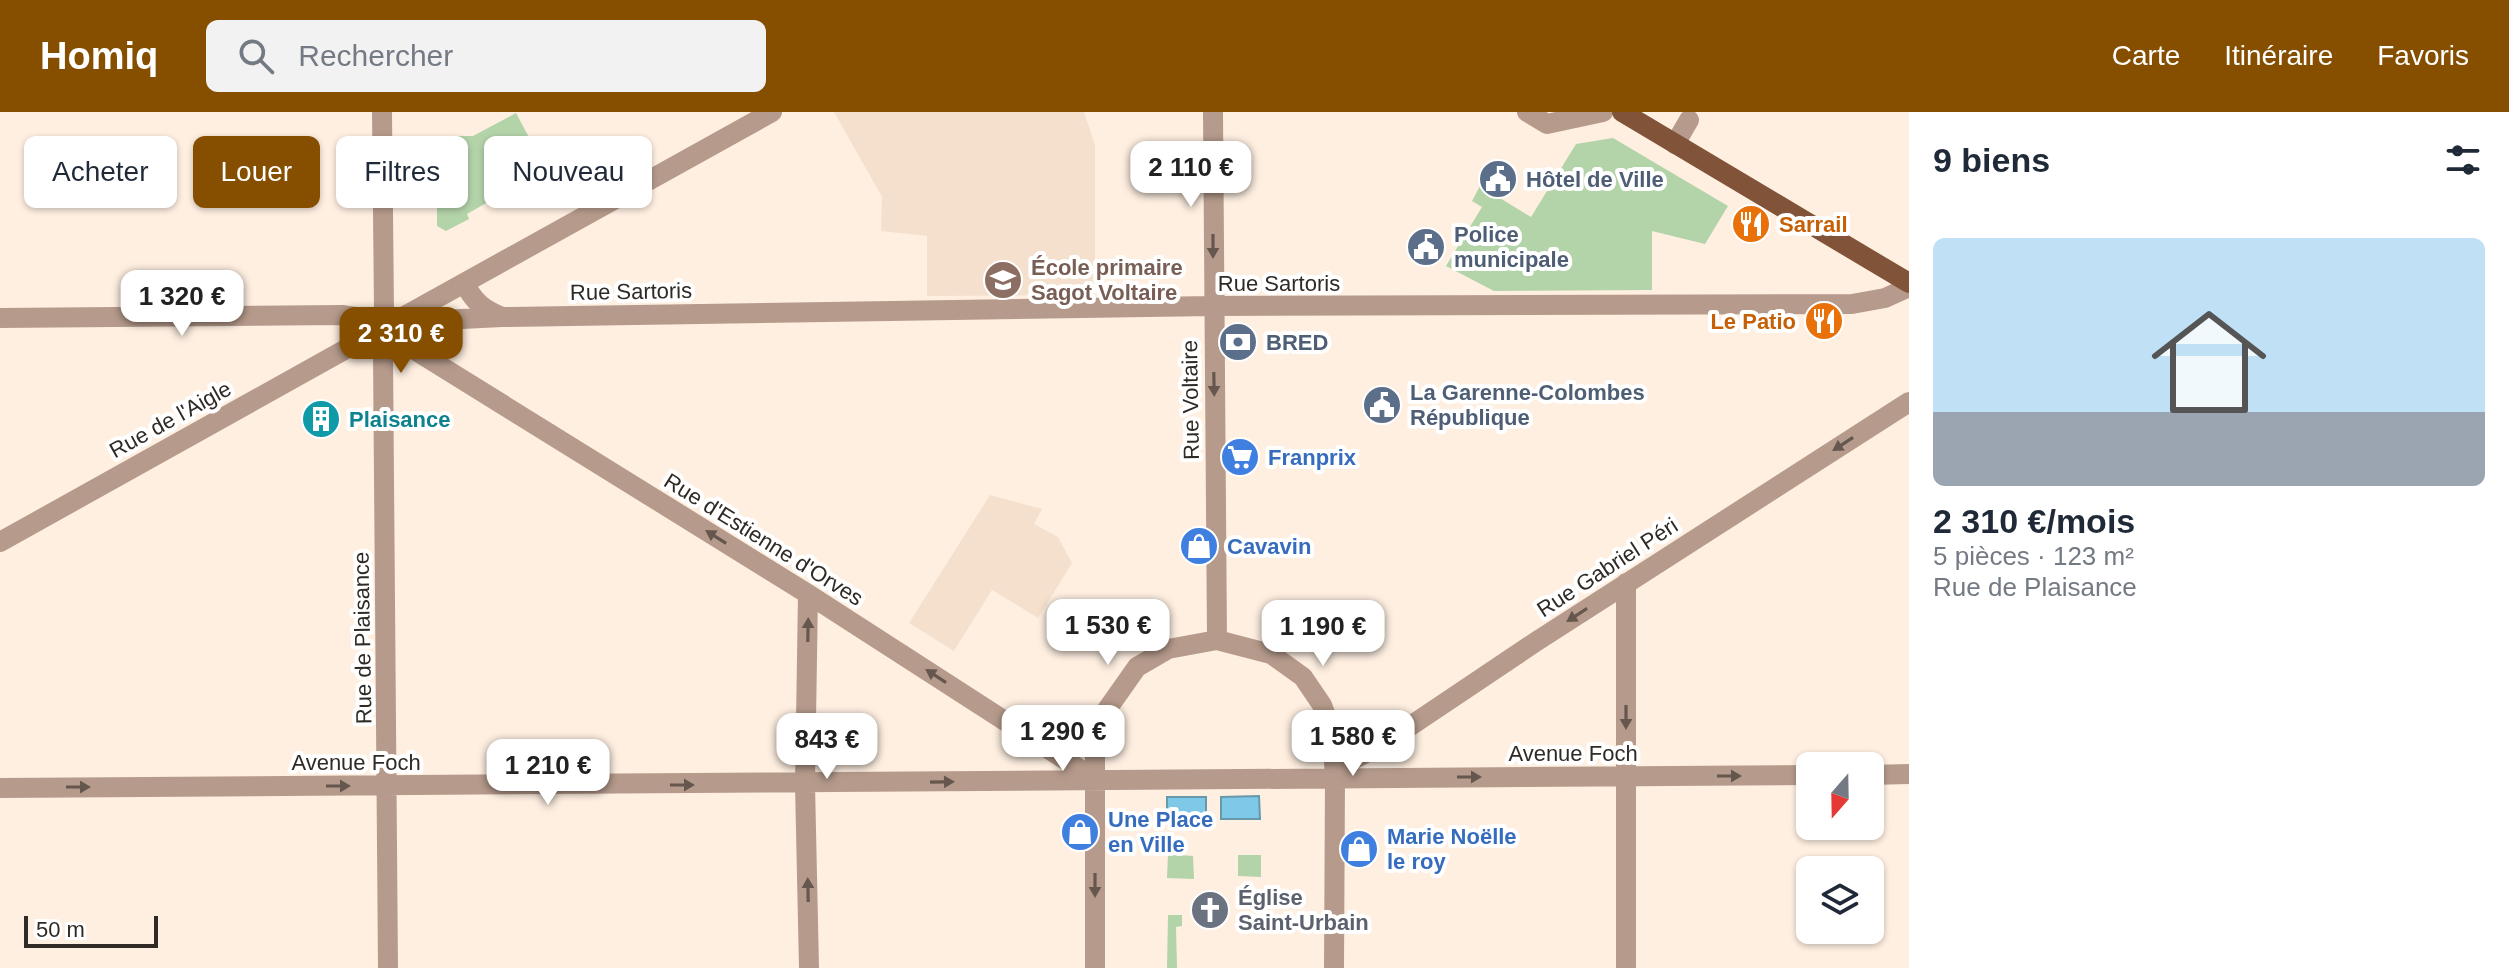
<!DOCTYPE html>
<html lang="fr">
<head>
<meta charset="utf-8">
<style>
  body { margin:0; font-family:Arial,sans-serif; background:#f2f2f3; color:#1f2937; height:100vh; display:flex; flex-direction:column; font-size:30px; white-space:nowrap }
  * { box-sizing:border-box; margin:0 }
  p { font-size:26px; color:#747a83 }
  .icon { flex:none; width:44px; height:44px; fill:none; stroke:currentColor; stroke-width:2; stroke-linecap:round; stroke-linejoin:round }
  .map { position:relative; flex:1; overflow:hidden }
  .side { display:flex; flex-direction:column; background:#fff; width:600px }
  .side>* { flex:none }
  .top-card { position:absolute; left:24px; top:24px; width:760px; height:72px; display:flex; gap:16px }
  .needle { width:52px; rotate:200deg }
  .fabs { position:absolute; left:1796px; top:640px; display:grid; gap:16px }
  .fabs a { display:grid; place-items:center; width:88px; height:88px; border-radius:12px; background:#fff; box-shadow:0 2px 6px #0004; font-size:40px }
  .scale { position:absolute; left:24px; bottom:20px; width:134px; box-sizing:border-box; padding-left:8px; border:4px solid #2f2a25; border-top:0; font-size:22px; line-height:28px; white-space:nowrap; color:#2f2a25; -webkit-text-stroke:6px #fff; paint-order:stroke }
  .price { position:absolute; translate:-50% -68px; padding:0 18px; border-radius:16px; background:#fff; color:#222; font-size:26px; line-height:52px; filter:drop-shadow(0 2px 4px #0008) }
  .price::after { content:''; position:absolute; left:50%; top:48px; width:24px; height:18px; margin-left:-12px; background:inherit; clip-path:polygon(0 0,100% 0,50% 100%) }
  .price.active { background:#864f00; color:#fff }
  ul { padding:0; list-style:none }
  li { display:grid; align-content:center; gap:16px; height:424px; padding:0 24px }
  li+li { border-top:2px solid #e0e1e3 }
  li span { display:grid; place-items:center; height:248px; border-radius:12px; color:#555 }
  li>.icon { margin-inline-start:auto }
  span .icon { width:144px; height:144px; fill:#fffc; stroke-width:1 }
  li b { font-size:34px }
  h2 { display:flex; justify-content:space-between; align-items:center; height:96px; padding:0 24px; font-size:34px }
  .tag { padding:0 28px; border-radius:12px; background:#fff; box-shadow:0 2px 6px #0004; font-size:28px; line-height:72px }
  .tag.active { background:#864f00; color:#fff }
  header { display:flex; align-items:center; gap:48px; box-sizing:border-box; height:112px; padding:0 40px; background:#864f00; color:#fff }
  header strong { font-size:38px }
  nav { display:flex; gap:44px; margin-inline-start:auto; font-size:28px }
  .search { width:560px; height:72px; background:#f2f2f3; display:flex; align-items:center; gap:20px; box-sizing:border-box; padding:0 28px; border-radius:12px; color:#747a83; font-size:30px }
  main { display:flex; flex:1; min-height:0 }
  .map>svg:first-child { display:block }
</style>
</head>
<body>
<header>
<strong>Homiq</strong>
<div class="search"><svg class="icon" aria-label="search" viewBox="0 0 24 24"><circle cx="10" cy="10" r="6"/><path d="M15 15l6 6"/></svg>Rechercher</div>
<nav><a>Carte</a><a>Itinéraire</a><a>Favoris</a></nav>
</header>
<main>
<div class="map">
<svg width="1909" height="856" viewBox="0 0 1909 856">
  <rect width="100%" height="100%" fill="#feefe1"/>
  <!-- built -->
  <path fill="#f5e0ce" d="M834,0H1084L1095,33V183L927,184V124L881,119L882,85Z
    M990,383L1042,397L1034,412L1058,425L1072,451L1038,506L992,478L954,539L909,511Z"/>
  <!-- green -->
  <path fill="#b3d3a9" d="M516,1L546,57L467,102L469,107L446,119L437,114V58H400V24H473Z
    M1613,26L1728,94L1705,132L1652,119V178L1494,179L1446,154L1482,95L1472,89L1480,74L1531,105L1576,32Z
    M373 222a12 12 0 1 1 24 0a12 12 0 1 1-24 0Z
    M1168,742L1193,744L1194,767L1167,766Z
    M1238,743H1261V765L1238,764Z
    M1168,803H1182V814L1176,815L1177,856H1167Z"/>
  <!-- water -->
  <path fill="#7fc8e7" stroke="#6799ad" stroke-width="2" d="M1259,684L1260,707H1221V685Z
    M1167,685H1206V707L1167,708Z"/>
  <g fill="none" stroke-linecap="round" stroke-linejoin="round">
    <!-- minor -->
    <path stroke="#b69b8c" stroke-width="20" d="M382,0L384,199
      M1213,0L1217,528
      M1527,0L1547,12L1603,0
      M1675,32L1689,8
      M465,172C474,190 483,197 502,205
      M0,206L342,203L368,207
      M401,206L772,0
      M407,215L441,208L502,205L1213,194L1852,192L1885,186L1909,175
      M405,232L808,482L1095,667
      M383,244L388,856
      M0,430L364,227
      M1626,471V856
      M808,482L805,672L809,856
      M1870,663L1909,662
      M1335,666L1348,650L1382,633L1537,529L1909,290
      M0,676L1810,663
      M1095,856V639L1106,599L1137,555L1168,537L1217,528L1271,542L1303,565L1322,593L1332,620L1335,666L1334,856"/>
    <!-- major -->
    <path stroke="#815439" stroke-width="20" d="M1622,0L1909,171"/>
  </g>
  <!-- one-way arrows -->
  <defs><path id="oneway-solid" d="M-6-.8H1V-3.2L6.5 0L1 3.2V.8H-6Z" transform="scale(2)"/></defs>
  <g fill="#65574e">
    <use href="#oneway-solid" transform="translate(1213 134) rotate(90)"/>
    <use href="#oneway-solid" transform="translate(1214 272) rotate(89)"/>
    <use href="#oneway-solid" transform="translate(1843 332) rotate(147)"/>
    <use href="#oneway-solid" transform="translate(716 425) rotate(-148)"/>
    <use href="#oneway-solid" transform="translate(1577 503) rotate(147)"/>
    <use href="#oneway-solid" transform="translate(808 518) rotate(-89)"/>
    <use href="#oneway-solid" transform="translate(936 564) rotate(-147)"/>
    <use href="#oneway-solid" transform="translate(1626 605) rotate(90)"/>
    <use href="#oneway-solid" transform="translate(1729 664)"/>
    <use href="#oneway-solid" transform="translate(1469 665)"/>
    <use href="#oneway-solid" transform="translate(942 670) rotate(-1)"/>
    <use href="#oneway-solid" transform="translate(682 673)"/>
    <use href="#oneway-solid" transform="translate(338 674)"/>
    <use href="#oneway-solid" transform="translate(78 675)"/>
    <use href="#oneway-solid" transform="translate(1095 773) rotate(90)"/>
    <use href="#oneway-solid" transform="translate(808 778) rotate(-91)"/>
  </g>
  <!-- icons -->
  <defs>
    <g id="civic-disc" transform="scale(2)"><circle r="9.5" fill="#5c6f8a" stroke="#fff"/><path d="M-.6-6.5H3V-4.5H.6V-3L4-1V1h2V6H-6V1h2V-1L-.6-3ZM-1.2 2.5V6h2.4V2.5Z" fill="#fff"/></g>
    <g id="restaurant-disc" transform="scale(2)"><circle r="9.5" fill="#e8710a" stroke="#fff"/><path d="M-5-6h1v4h1v-4h1v4h1v-4h1v5L-1.5 .5V6h-2V.5L-5-1ZM5-6V6H3V1.5H1.5Q1.5-4 5-6Z" fill="#fff"/></g>
    <g id="school-disc" transform="scale(2)"><circle r="9.5" fill="#8d6e63" stroke="#fff"/><path d="M0-5L7-2L0 1L-7-2ZM-4 1L0 2.5L4 1V4Q0 6-4 4Z" fill="#fff"/></g>
    <g id="bank-disc" transform="scale(2)"><circle r="9.5" fill="#5c6f8a" stroke="#fff"/><path d="M-6-4H6V4H-6ZM0-2.3a2.3 2.3 0 1 0 0 4.6a2.3 2.3 0 1 0 0-4.6Z" fill="#fff"/></g>
    <g id="building-disc" transform="scale(2)"><circle r="9.5" fill="#0f9aa8" stroke="#fff"/><path d="M-4-6H4V6H1V3H-1V6H-4ZM-2.5-4.3h1.7v1.8h-1.7ZM.8-4.3h1.7v1.8H.8ZM-2.5-1h1.7V.8h-1.7ZM.8-1h1.7V.8H.8Z" fill="#fff"/></g>
    <g id="supermarket-disc" transform="scale(2)"><circle r="9.5" fill="#3f7fe0" stroke="#fff"/><path d="M-6-5.5h2.5l.6 2H6L4.5 2H-2.5L-4.4-4H-6ZM-1.5 3.2a1.3 1.3 0 1 0 .1 0ZM3 3.2a1.3 1.3 0 1 0 .1 0Z" fill="#fff"/></g>
    <g id="shop-disc" transform="scale(2)"><circle r="9.5" fill="#3f7fe0" stroke="#fff"/><path d="M-5-2.5h2.3a2.7 3.5 0 0 1 5.4 0H5L5.5 6h-11ZM-1.5-2.5h3a1.5 2.3 0 0 0-3 0Z" fill="#fff"/></g>
    <g id="church-disc" transform="scale(2)"><circle r="9.5" fill="#6b7280" stroke="#fff"/><path d="M-1.2-6h2.4v3.5h3.3v2.4h-3.3V6h-2.4V-.1h-3.3v-2.4h3.3Z" fill="#fff"/></g>
  </defs>
  <g fill-rule="evenodd">
    <use href="#civic-disc" x="1498" y="67"/>
    <use href="#restaurant-disc" x="1751" y="112"/>
    <use href="#civic-disc" x="1426" y="135"/>
    <use href="#school-disc" x="1003" y="168"/>
    <use href="#restaurant-disc" x="1824" y="209"/>
    <use href="#bank-disc" x="1238" y="230"/>
    <use href="#civic-disc" x="1382" y="293"/>
    <use href="#building-disc" x="321" y="307"/>
    <use href="#supermarket-disc" x="1240" y="345"/>
    <use href="#shop-disc" x="1199" y="434"/>
    <use href="#shop-disc" x="1080" y="720"/>
    <use href="#shop-disc" x="1359" y="737"/>
    <use href="#church-disc" x="1210" y="798"/>
  </g>
  <g text-anchor="middle" stroke-width="8" stroke-linejoin="round" paint-order="stroke">
    <!-- service labels -->
    <g font-size="22" font-weight="bold" fill="#4e5e75" stroke="#fff" text-anchor="start">
      <text x="1526" y="75">Hôtel de Ville</text>
      <text x="1454" y="130">Police<tspan x="1454" dy="25">municipale</tspan></text>
      <text x="1266" y="238">BRED</text>
      <text x="1410" y="288">La Garenne-Colombes<tspan x="1410" dy="25">République</tspan></text>
    </g>
    <!-- food labels -->
    <g font-size="22" font-weight="bold" fill="#c56008" stroke="#fff" text-anchor="start">
      <text x="1779" y="120">Sarrail</text>
      <text x="1796" y="217" text-anchor="end">Le Patio</text>
    </g>
    <!-- education labels -->
    <g font-size="22" font-weight="bold" fill="#785e54" stroke="#fff" text-anchor="start">
      <text x="1031" y="163">École primaire<tspan x="1031" dy="25">Sagot Voltaire</tspan></text>
    </g>
    <!-- street labels -->
    <g font-size="22" fill="#2f2a25" stroke="#fff">
      <text x="1279" y="179">Rue Sartoris</text>
      <text transform="translate(631 179) rotate(-1)" y="8">Rue Sartoris</text>
      <text transform="translate(1190 288) rotate(-91)" y="8">Rue Voltaire</text>
      <text transform="translate(170 307) rotate(-29)" y="8">Rue de l'Aigle</text>
      <text transform="translate(764 427) rotate(32)" y="8">Rue d'Estienne d'Orves</text>
      <text transform="translate(1607 455) rotate(-33)" y="8">Rue Gabriel Péri</text>
      <text transform="translate(362 526) rotate(-91)" y="8">Rue de Plaisance</text>
      <text x="1573" y="649">Avenue Foch</text>
      <text x="356" y="658">Avenue Foch</text>
    </g>
    <!-- culture labels -->
    <g font-size="22" font-weight="bold" fill="#0d838f" stroke="#fff" text-anchor="start">
      <text x="349" y="315">Plaisance</text>
    </g>
    <!-- shop labels -->
    <g font-size="22" font-weight="bold" fill="#366cbe" stroke="#fff" text-anchor="start">
      <text x="1268" y="353">Franprix</text>
      <text x="1227" y="442">Cavavin</text>
      <text x="1108" y="715">Une Place<tspan x="1108" dy="25">en Ville</tspan></text>
      <text x="1387" y="732">Marie Noëlle<tspan x="1387" dy="25">le roy</tspan></text>
    </g>
    <!-- worship labels -->
    <g font-size="22" font-weight="bold" fill="#5b616d" stroke="#fff" text-anchor="start">
      <text x="1238" y="793">Église<tspan x="1238" dy="25">Saint-Urbain</tspan></text>
    </g>
  </g>
</svg>
<div class="fabs">
<a><svg class="needle" viewBox="-14 -14 28 28"><path d="M0-13l5 13h-10z" fill="#e53935"/><path d="M0 13l5-13h-10z" fill="#747a83"/></svg></a>
<a><svg class="icon" aria-label="layers" viewBox="0 0 24 24"><path d="M12 4l9 5-9 5-9-5zM3 14l9 5 9-5"/></svg></a>
</div>
<div class="scale">50 m</div>
<b class="price" style="left:1191px;top:97px">2 110 €</b>
<b class="price" style="left:182px;top:226px">1 320 €</b>
<b class="price active" style="left:401px;top:263px">2 310 €</b>
<b class="price" style="left:1108px;top:555px">1 530 €</b>
<b class="price" style="left:1323px;top:556px">1 190 €</b>
<b class="price" style="left:1063px;top:661px">1 290 €</b>
<b class="price" style="left:1353px;top:666px">1 580 €</b>
<b class="price" style="left:827px;top:669px">843 €</b>
<b class="price" style="left:548px;top:695px">1 210 €</b>
<div class="top-card">
<a class="tag">Acheter</a>
<a class="tag active">Louer</a>
<a class="tag">Filtres</a>
<a class="tag">Nouveau</a>
</div>
</div>
<section class="side">
<h2>9 biens<svg class="icon" aria-label="filters" viewBox="0 0 24 24"><path d="M4 7h16M4 17h16"/><circle cx="9" cy="7" r="2"/><circle cx="15" cy="17" r="2"/></svg></h2>
<ul>
<li><span style="background:linear-gradient(#bfe0f5 70%,#9aa5b1 0)"><svg class="icon" aria-label="home" viewBox="0 0 24 24"><path d="M3 11l9-7 9 7M6 9v11h12V9"/></svg></span><div><b>2 310 €/mois</b><p>5 pièces · 123 m²</p><p>Rue de Plaisance</p></div></li>
</ul>
</section>
</main>
</body>
</html>
